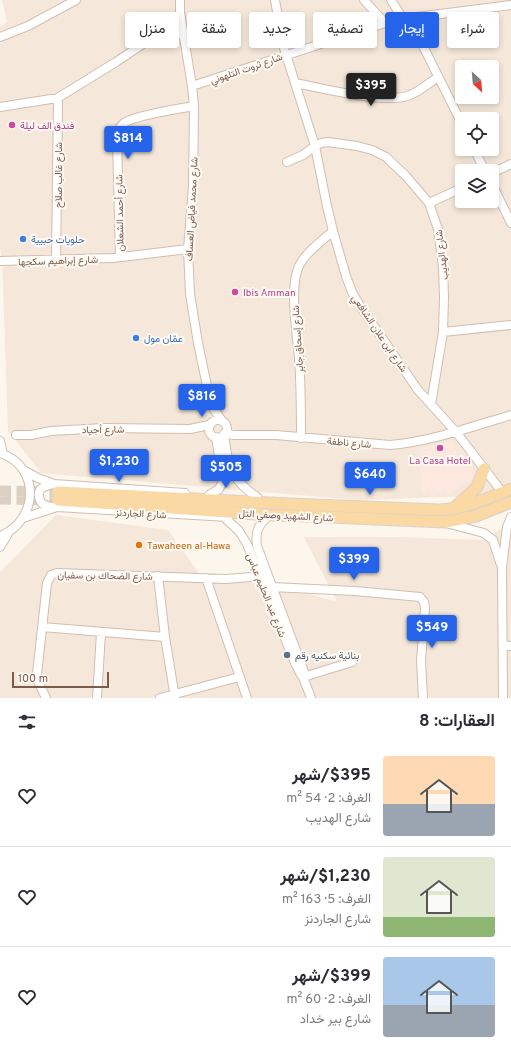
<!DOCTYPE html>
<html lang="ar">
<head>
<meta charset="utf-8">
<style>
  body { margin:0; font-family:Overpass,Vazirmatn,sans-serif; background:#f7f7f7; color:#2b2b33; direction:rtl; height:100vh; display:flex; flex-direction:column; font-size:15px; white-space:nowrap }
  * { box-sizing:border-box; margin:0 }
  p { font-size:13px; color:#7c7c81 }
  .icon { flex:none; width:22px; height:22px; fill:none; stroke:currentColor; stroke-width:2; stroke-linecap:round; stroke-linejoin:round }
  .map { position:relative; height:698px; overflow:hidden; direction:ltr }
  .panel { display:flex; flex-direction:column; background:#fff; flex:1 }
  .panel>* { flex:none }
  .hud { position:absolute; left:12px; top:12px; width:487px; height:36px; direction:rtl; display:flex; gap:8px }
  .needle { width:26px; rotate:154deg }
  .controls { position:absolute; left:455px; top:60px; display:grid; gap:8px }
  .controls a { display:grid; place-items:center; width:44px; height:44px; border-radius:4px; background:#fff; box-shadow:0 2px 6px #0003; font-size:20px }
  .scale { position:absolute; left:12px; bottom:10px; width:97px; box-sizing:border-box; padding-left:4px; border:2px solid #7a5c4d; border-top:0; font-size:11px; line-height:14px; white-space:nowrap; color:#7a5c4d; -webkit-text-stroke:3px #fffaf3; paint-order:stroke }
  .price { position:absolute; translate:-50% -34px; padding:0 9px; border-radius:4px; background:#2563eb; color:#fff; font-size:13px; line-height:26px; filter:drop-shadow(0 1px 2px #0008) }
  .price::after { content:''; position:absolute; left:50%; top:24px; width:12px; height:9px; margin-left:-6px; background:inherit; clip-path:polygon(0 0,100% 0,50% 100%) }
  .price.on { background:#222; color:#fff }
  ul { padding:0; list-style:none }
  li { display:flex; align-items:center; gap:12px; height:100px; padding:0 16px }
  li+li { border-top:1px solid #e1e1e2 }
  li span { display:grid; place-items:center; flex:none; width:112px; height:80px; border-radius:4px; color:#555 }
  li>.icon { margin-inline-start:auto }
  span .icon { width:48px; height:48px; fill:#fffc; stroke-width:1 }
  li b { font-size:17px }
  h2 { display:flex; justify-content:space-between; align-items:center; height:48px; padding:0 16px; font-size:17px }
  .chip { padding:0 14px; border-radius:4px; background:#fff; box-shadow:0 2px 6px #0003; font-size:14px; line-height:36px }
  .chip.on { background:#2563eb; color:#fff }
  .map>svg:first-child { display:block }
</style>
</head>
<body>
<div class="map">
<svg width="511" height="698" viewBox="0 0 511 698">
  <rect width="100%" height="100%" fill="#fdf6ec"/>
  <!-- residential -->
  <path fill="#f5e8da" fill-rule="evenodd" d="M2,0H511V485L478,496L357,500L41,473L8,431L2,257L0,248V27L7,22ZM462,67H492V97H462ZM462,119H492V149H462ZM462,171H492V201H462Z
    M56,515L168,530L205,582L261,580L337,602L304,537H397L483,540L511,522V698H0V572Z"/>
  <!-- commercial -->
  <path fill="#fde8e0" d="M452,441L457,456L465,455L475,471L471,473L474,478L448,495L445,491L433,497L429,492L421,493L420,449Z"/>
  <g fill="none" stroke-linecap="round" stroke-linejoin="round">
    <!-- major-tunnel -->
    <path stroke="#dcd0c4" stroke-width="11" stroke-dasharray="11 5.5" stroke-linecap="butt" d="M0,491L58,492
      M0,499L58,500"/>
    <!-- minor casing -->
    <g stroke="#d1beb0" stroke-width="10">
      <path id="minor" d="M180,0V13L192,86L194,106L193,187L188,249L190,294L198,343L211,405L222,421
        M275,0L283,45L315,146L327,206L333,231L346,276L352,292L360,306L418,390L456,432L502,492
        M364,0L385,23
        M391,0L403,19
        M409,18L462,124
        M159,33L167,32L183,35
        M0,37L28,26L76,0
        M295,83C321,88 388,105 410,95C420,91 429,83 438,77
        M192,86L385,23L409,18L511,5
        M56,99L116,62L180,19
        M0,107L51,99H56L58,103L56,260
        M474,149L485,171
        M287,162L303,155L315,146L321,143L328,142L357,146L372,150L386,157L406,176L429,203L438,229L443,266L444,297L443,332L431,404
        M492,173L511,164
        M492,184L511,223
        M429,203L462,188
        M120,257L117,139C117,132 119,127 124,123C136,115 178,109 194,106
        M0,261L113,258L188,249
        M443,332L511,325
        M209 429a9 9 0 1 1 18 0a9 9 0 1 1-18 0Z
        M225,433L233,435H276L390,445C432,441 471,427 511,415
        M224,434C228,466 230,479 257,497
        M16,435H31L51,431L104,428L190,429L209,425
        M301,438C301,411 301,384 299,358C297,335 289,286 299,266C306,252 322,241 333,231
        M0,441L3,454
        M0,453C41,466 39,521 0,536
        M23,470L38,478L54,484L185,493
        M209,495L219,489L223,481L216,437
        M53,507C50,507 46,506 43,504C39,501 37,493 41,489C44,486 50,485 54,484
        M270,515C258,524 255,532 257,546L304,672L303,677L311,698
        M224,517L239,531L247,544L295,663L301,675
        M23,518L57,507L228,517
        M446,523L484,533L493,540L501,565
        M0,547L9,532
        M158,576L165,637
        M206,578L247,698
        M272,587L355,591L420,597L424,602L425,608L421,661L423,698
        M42,627L165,637L175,698
        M503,645L511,646
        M303,677L352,662
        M46,698L37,679V674L47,583L51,575L57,573L226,579L261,576
        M97,698L101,633
        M160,698L239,677
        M503,698L502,567L507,527L511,517"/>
    </g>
    <!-- major casing -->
    <g stroke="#dad1cd" stroke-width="13">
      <path id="major" d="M58,492L290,504L439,510C465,509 488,498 511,489
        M58,500L270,515L306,516L445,522L476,516L511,502
        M455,507L477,487L484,469"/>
    </g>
    <!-- minor -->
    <use href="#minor" stroke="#fff" stroke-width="8"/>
    <!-- major -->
    <use href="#major" stroke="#fbd9a5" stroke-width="11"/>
  </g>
  <!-- markers -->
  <g fill="#d1479c" stroke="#fffaf3" stroke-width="1.5">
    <circle cx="12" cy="125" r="4"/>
    <circle cx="235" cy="292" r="4"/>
    <circle cx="440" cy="448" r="4"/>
  </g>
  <g fill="#3f7fe0" stroke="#fffaf3" stroke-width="1.5">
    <circle cx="23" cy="239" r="4"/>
    <circle cx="136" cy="338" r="4"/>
  </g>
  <circle fill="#e8710a" stroke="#fffaf3" stroke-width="1.5" cx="139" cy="545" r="4"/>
  <circle fill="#5c6f8a" stroke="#fffaf3" stroke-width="1.5" cx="287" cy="655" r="4"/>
  <g text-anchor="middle" stroke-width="4" stroke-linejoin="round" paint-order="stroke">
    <!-- street labels -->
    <g font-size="10" fill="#7a5c4d" stroke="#fffaf3">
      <text transform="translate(246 68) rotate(-19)" y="4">شارع ثروت التلهوني</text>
      <text transform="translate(58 175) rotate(-90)" y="4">شارع غالب صلاح</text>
      <text transform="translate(191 209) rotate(-87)" y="4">شارع محمد فياض العساف</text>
      <text transform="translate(119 213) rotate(-91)" y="4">شارع أحمد الشعلان</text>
      <text transform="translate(441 255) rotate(-97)" y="4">شارع الهديب</text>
      <text transform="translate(58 260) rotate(-2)" y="4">شارع إبراهيم سكجها</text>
      <text transform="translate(380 333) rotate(56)" y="4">شارع ابن علان الشافعي</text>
      <text transform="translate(297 339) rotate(-94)" y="4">شارع إسحاق جابر</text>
      <text transform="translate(103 429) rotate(-1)" y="4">شارع أجياد</text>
      <text transform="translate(349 442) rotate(5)" y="4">شارع ناطفة</text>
      <text transform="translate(141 513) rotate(3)" y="4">شارع الجاردنز</text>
      <text transform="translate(286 515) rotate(3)" y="4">شارع الشهيد وصفي التل</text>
      <text transform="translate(105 575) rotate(1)" y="4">شارع الضحاك بن سفيان</text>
      <text transform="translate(267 595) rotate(68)" y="4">شارع عبد الحليم عباس</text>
    </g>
    <!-- hotel labels -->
    <g font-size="10" fill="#b23c85" stroke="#fffaf3" text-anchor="start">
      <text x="20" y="129">فندق الف ليلة</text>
      <text x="243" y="296">Ibis Amman</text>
      <text x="440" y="464" text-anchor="middle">La Casa Hotel</text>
    </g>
    <!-- shop labels -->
    <g font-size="10" fill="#366cbe" stroke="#fffaf3" text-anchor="start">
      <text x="31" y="243">حلويات حبيبة</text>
      <text x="144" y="342">عمّان مول</text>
    </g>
    <!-- food labels -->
    <g font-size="10" fill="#c56008" stroke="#fffaf3" text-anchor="start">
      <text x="147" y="549">Tawaheen al-Hawa</text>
    </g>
    <!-- service labels -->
    <g font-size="10" fill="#4e5e75" stroke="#fffaf3" text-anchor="start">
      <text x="295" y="659">بنائية سكنيه رقم</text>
    </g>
  </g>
</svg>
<div class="controls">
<a><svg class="needle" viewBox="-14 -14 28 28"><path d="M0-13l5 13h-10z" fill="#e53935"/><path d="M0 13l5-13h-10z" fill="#7c7c81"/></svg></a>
<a><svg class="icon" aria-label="locate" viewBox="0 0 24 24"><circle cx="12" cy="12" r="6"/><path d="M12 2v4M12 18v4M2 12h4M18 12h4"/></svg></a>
<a><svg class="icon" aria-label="layers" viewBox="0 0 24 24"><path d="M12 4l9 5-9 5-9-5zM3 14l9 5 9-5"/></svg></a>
</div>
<div class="scale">100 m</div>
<b class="price on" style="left:371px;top:107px">$395</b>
<b class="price" style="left:128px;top:160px">$814</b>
<b class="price" style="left:202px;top:418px">$816</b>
<b class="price" style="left:119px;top:483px">$1,230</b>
<b class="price" style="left:226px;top:489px">$505</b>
<b class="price" style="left:370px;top:496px">$640</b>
<b class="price" style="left:354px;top:581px">$399</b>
<b class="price" style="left:432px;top:649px">$549</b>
<div class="hud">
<a class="chip">شراء</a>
<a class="chip on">إيجار</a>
<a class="chip">تصفية</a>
<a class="chip">جديد</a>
<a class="chip">شقة</a>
<a class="chip">منزل</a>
</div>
</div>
<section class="panel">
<h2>العقارات: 8<svg class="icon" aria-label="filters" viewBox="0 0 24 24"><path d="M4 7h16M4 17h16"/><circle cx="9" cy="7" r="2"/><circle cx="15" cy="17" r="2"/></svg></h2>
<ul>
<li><span style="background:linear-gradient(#ffd9b3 60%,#9aa5b1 0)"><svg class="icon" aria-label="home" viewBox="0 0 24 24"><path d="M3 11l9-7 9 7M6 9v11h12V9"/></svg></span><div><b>$395/شهر</b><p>الغرف: 2 · 54 m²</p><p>شارع الهديب</p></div><svg class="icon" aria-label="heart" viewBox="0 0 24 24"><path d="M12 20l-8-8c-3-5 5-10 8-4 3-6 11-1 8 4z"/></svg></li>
<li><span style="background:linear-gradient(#dfe7d0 75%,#8fb573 0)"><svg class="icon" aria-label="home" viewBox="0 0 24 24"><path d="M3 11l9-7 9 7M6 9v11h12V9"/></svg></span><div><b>$1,230/شهر</b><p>الغرف: 5 · 163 m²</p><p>شارع الجاردنز</p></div><svg class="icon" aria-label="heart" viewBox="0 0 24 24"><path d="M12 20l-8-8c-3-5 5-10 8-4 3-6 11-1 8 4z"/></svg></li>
<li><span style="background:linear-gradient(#a9c7e8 60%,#9aa5b1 0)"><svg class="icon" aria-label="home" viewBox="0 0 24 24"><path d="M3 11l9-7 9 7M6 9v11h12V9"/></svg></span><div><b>$399/شهر</b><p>الغرف: 2 · 60 m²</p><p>شارع بير خداد</p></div><svg class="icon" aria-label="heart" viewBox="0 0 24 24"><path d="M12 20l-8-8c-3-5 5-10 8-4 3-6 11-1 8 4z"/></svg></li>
</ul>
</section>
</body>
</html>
